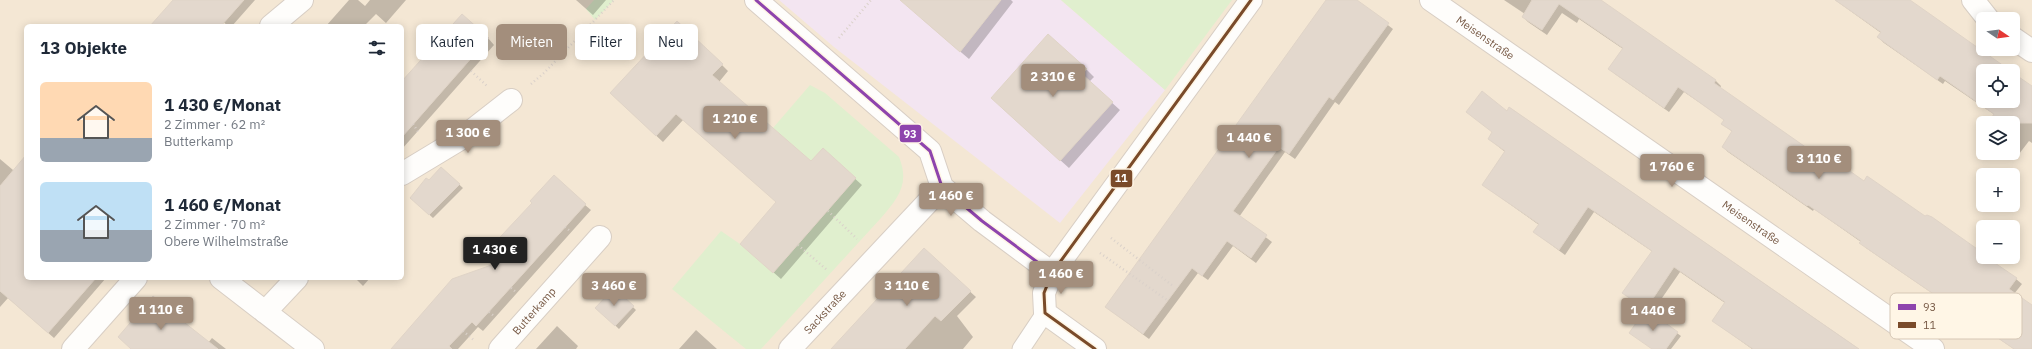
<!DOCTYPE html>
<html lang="de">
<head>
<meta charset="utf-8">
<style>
  body { margin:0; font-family:"IBM Plex Sans",sans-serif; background:#f2f2f3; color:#1f2937; height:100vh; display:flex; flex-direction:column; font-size:15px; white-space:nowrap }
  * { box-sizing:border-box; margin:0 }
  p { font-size:13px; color:#747a83 }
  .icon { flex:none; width:22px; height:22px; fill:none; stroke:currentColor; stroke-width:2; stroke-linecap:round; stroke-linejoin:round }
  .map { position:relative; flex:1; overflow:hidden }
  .details { position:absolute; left:24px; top:24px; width:380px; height:256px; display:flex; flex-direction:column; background:#fff; border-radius:6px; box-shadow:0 2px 10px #0003 }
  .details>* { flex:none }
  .top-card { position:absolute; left:416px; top:24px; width:380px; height:36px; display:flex; gap:8px }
  .needle { width:26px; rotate:103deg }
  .tools { position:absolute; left:1976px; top:12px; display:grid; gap:8px }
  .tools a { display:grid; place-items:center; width:44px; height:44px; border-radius:6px; background:#fff; box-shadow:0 2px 10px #0003; font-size:20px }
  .price { position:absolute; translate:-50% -34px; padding:0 9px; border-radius:4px; background:#a38e7c; color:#fff; font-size:13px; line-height:26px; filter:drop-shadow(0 1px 2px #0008) }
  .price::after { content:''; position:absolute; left:50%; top:24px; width:12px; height:9px; margin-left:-6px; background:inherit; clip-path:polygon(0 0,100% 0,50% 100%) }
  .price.on { background:#222; color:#fff }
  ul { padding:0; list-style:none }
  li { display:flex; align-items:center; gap:12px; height:100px; padding:0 16px }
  li span { display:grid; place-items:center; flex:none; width:112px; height:80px; border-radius:6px; color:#555 }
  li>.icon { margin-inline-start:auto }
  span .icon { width:48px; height:48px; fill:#fffc; stroke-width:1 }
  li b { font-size:17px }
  h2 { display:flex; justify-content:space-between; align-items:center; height:48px; padding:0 16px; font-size:17px }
  .tag { padding:0 14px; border-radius:6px; background:#fff; box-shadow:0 2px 10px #0003; font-size:14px; line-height:36px }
  .tag.on { background:#a38e7c; color:#fff }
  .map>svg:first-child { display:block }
</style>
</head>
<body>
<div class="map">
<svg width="2032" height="349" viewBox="0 0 2032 349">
  <rect width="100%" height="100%" fill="#f7f1e5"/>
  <!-- residential -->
  <path fill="#f4e7d4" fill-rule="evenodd" d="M0,0H2032V349H0ZM1983,19H2013V49H1983ZM26,26H402V278H26ZM1983,71H2013V101H1983ZM1983,123H2013V153H1983ZM1983,175H2013V205H1983ZM1983,227H2013V257H1983Z"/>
  <!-- education -->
  <path fill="#f3e5f1" d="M779,0H1061L1165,90L1060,223L834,47Z"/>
  <!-- green -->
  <path fill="#e0efce" d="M594,0H614L595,20L586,9Z
    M1061,0H1232L1165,90Z
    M810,85L825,93L899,157C910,184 898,198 881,218L761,349H746L672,289L721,231L740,244L773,273L856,178L823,148L811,161L773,128Z"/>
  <!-- shadow -->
  <path fill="#0003" d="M188,0H255L232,26H228L220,19L214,26H151Z
    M349,0H358L365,6L370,0H406L386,23L376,14L364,26H326Z
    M576,0H606L593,15Z
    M923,0H1011L1013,2L969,59L922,19Z
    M1328,0H1355L1393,29L1339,105L1335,102L1295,159L1285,152L1239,217L1272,242L1256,263L1233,246L1208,280L1198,273L1149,339L1106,307Z
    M1504,0H1600L1716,81L1721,86L1720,88L1818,156L1926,218L1979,252L1983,257L2016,279L2022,284L2014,294L2032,306V349H2014L1866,248L1861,242L1814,209L1813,211L1728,152L1723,147L1733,132L1722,124L1725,120L1684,92L1669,112L1615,74L1610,69L1623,49L1579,19L1577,23L1562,13L1547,35L1528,22L1523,17L1525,14Z
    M1835,0H1908L2008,71H1983V101H2013V74L2032,88V143L2029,141L2019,154L2013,150V123H1989L1995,115L1945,81L1943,84L1884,43L1878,37L1881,33Z
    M488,38L494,45L402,149V83Z
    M722,65L728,71L719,82L811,163L823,150L862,185L781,279L748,250L777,202L683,120L663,142L618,100Z
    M1086,69L1094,77L1089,82L1120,110L1069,168L1000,106Z
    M1510,108L1859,349H1752L1713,321L1725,303L1680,272L1651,314L1681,336L1671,349H1652L1646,310L1624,293L1653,252L1594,212L1565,255L1534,232L1539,225L1483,185L1505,152L1489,139Z
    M0,159L26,181V278H106L54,338L8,298L0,307Z
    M441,168L463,188L433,218L414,201Z
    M585,205L591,210L483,331L478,327L458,349H393L501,263Z
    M924,250L976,297L957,316L973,337L963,349H835Z
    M355,278H370L363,286Z
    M614,289L636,310L619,329L600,311Z
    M557,326L578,346L576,349H536Z
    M696,330L717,349H679Z
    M212,338L226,349H131L208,343Z"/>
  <!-- building -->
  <path fill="#e3d8cd" stroke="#e0d4c7" d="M173,0H244L221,26H150Z
    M900,0H1001L960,52Z
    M1326,0H1357L1389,23L1333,100L1329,97L1289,154L1279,147L1233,211L1267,235L1251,258L1227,241L1202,276L1192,268L1143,334L1105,307Z
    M1532,0H1601L1716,80L1714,83L1817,155L1820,150L1864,181L1867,176L1925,216L1927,215L1932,217L1980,251L1979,252L1983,257H1986L2017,278L2009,289L2032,305V349H2014L1859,243L1861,241L1808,205L1807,206L1722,147L1732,131L1721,124L1724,120L1678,87L1664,108L1608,69L1623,48L1559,4L1542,30L1522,17Z
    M1835,0H1910L2011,71H1983V101H2013V73L2032,86V123H1988L1994,114L1940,76L1937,80L1877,37L1881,32Z
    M462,14L489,38L402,137V81Z
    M677,21L723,64L712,75L811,161L823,148L856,178L773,273L740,244L776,202L676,114L656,136L610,93Z
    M1048,34L1087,69L1082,74L1113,102L1060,161L991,98Z
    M1482,91L1507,111L1509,107L1859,349H1753L1712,321L1725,302L1674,267L1646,309L1622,293L1652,251L1588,207L1559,250L1533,232L1539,224L1482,185L1505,151L1488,139L1492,132L1466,112Z
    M26,155V278H96L48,333L0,291V186Z
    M441,167L460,184L429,215L410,198L426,178L429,180Z
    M554,175L586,204L476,326L472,322L449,346L452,349H391L452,279L500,262L487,251L532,203L530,201Z
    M924,248L971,291L941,321L935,316L905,349H831Z
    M614,288L634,306L615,326L595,308Z
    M153,296L180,319L218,349H131L118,337Z
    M1646,309L1678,332L1666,349H1652L1629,333Z"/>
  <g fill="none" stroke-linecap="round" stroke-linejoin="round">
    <!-- lane casing -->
    <g stroke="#d8cec4" stroke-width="19">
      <path id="lane" d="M1021,349L1045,313"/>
    </g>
    <!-- street casing -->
    <g stroke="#d8cec4" stroke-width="24">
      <g id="street">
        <path d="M756,0L930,151L942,187L982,221L1052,273"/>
        <path id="s1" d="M1431,0L1933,349"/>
        <path d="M1973,0L1988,19"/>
        <path d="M271,26L302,0"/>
        <path d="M2013,38L2032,51"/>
        <path d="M402,174L465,136L511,100"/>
        <path d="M221,278L313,349"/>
        <path d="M265,312L297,278"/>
        <path d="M73,349L136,278"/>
        <path id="s2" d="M500,349L600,237"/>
        <path id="s3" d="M790,349L942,187"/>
        <path d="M1095,349L1045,313L1044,293L1052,273L1251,0"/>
      </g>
    </g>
    <!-- path -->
    <path stroke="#dad1ca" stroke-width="2.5" stroke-dasharray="1 3" stroke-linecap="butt" d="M839,38L871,0
      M471,71L487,86
      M531,84L544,73L614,0
      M413,124L419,133
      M828,211L857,239
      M565,227L570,231
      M1111,238L1173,286
      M798,245L827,270
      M1100,253L1167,300
      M511,288L516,292
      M489,312L494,316
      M463,331L475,341"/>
    <!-- lane -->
    <use href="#lane" stroke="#fefdfb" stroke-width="17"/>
    <!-- street -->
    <use href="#street" stroke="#fefdfb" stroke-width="22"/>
    <!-- bus-1 casing -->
    <g stroke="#fff6e6" stroke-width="6">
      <path id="bus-1" d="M756,0L930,151L942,187L982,221L1052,273"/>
    </g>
    <!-- bus-2 casing -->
    <g stroke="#fff6e6" stroke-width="6">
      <path id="bus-2" d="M1095,349L1045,313L1044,293L1052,273L1251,0"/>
    </g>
    <!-- bus-1 -->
    <use href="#bus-1" stroke="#8e44ad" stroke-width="3"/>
    <!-- bus-2 -->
    <use href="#bus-2" stroke="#7a4b2a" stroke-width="3"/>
  </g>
  <g text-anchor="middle" stroke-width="4" stroke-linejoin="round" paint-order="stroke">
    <!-- street labels -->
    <g font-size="11" fill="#765844" stroke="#fff6e6">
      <text dy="4" stroke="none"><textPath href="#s1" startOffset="66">Meisenstraße</textPath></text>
      <text dy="4" stroke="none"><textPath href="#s1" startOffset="390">Meisenstraße</textPath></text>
      <text dy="4" stroke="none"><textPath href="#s2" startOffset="51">Butterkamp</textPath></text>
      <text dy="4" stroke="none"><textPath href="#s3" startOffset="51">Sackstraße</textPath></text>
    </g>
  </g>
  <!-- legend -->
  <rect x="1890" y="293" width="132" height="46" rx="6" fill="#fff6e6" stroke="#d6c7b5" stroke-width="1"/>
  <rect x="1898" y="304" width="18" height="6" fill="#8e44ad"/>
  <rect x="1898" y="322" width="18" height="6" fill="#7a4b2a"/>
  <g font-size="11" fill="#765844">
    <text x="1923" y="311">93</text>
    <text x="1923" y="329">11</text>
  </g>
  <g stroke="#fff6e6" stroke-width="1.5">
    <rect x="899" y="124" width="23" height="19" rx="4" fill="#8e44ad"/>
    <rect x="1110" y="169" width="23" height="19" rx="4" fill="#7a4b2a"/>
  </g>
  <g font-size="11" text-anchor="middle" font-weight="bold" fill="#fff">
    <text x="910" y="138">93</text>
    <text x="1121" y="182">11</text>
  </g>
</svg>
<div class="tools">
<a><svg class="needle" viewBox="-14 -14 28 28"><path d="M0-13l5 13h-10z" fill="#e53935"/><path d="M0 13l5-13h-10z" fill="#747a83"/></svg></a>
<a><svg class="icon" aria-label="locate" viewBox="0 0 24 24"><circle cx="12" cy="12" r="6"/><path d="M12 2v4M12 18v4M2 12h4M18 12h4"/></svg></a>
<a><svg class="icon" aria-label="layers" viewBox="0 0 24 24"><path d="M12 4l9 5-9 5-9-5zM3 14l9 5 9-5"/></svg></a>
<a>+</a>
<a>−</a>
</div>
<b class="price" style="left:1053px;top:98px">2 310 €</b>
<b class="price" style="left:735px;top:140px">1 210 €</b>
<b class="price" style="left:468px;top:154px">1 300 €</b>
<b class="price" style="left:1249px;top:159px">1 440 €</b>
<b class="price" style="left:1819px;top:180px">3 110 €</b>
<b class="price" style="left:1672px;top:188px">1 760 €</b>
<b class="price" style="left:951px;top:217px">1 460 €</b>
<b class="price on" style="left:495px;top:271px">1 430 €</b>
<b class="price" style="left:1061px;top:295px">1 460 €</b>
<b class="price" style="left:614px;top:307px">3 460 €</b>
<b class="price" style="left:907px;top:307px">3 110 €</b>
<b class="price" style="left:161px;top:331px">1 110 €</b>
<b class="price" style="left:1653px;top:332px">1 440 €</b>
<div class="top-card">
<a class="tag">Kaufen</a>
<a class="tag on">Mieten</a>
<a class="tag">Filter</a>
<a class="tag">Neu</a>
</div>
<section class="details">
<h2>13 Objekte<svg class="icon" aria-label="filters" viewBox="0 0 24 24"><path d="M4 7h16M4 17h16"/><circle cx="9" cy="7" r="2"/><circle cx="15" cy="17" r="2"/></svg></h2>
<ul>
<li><span style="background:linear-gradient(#ffd9b3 70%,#9aa5b1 0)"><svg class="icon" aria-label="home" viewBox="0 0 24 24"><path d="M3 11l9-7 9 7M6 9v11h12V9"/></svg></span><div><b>1 430 €/Monat</b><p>2 Zimmer · 62 m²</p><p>Butterkamp</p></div></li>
<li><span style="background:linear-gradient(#bfe0f5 60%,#9aa5b1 0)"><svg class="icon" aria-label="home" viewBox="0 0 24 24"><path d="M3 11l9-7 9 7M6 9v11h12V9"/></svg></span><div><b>1 460 €/Monat</b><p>2 Zimmer · 70 m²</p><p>Obere Wilhelmstraße</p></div></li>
</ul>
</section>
</div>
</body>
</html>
